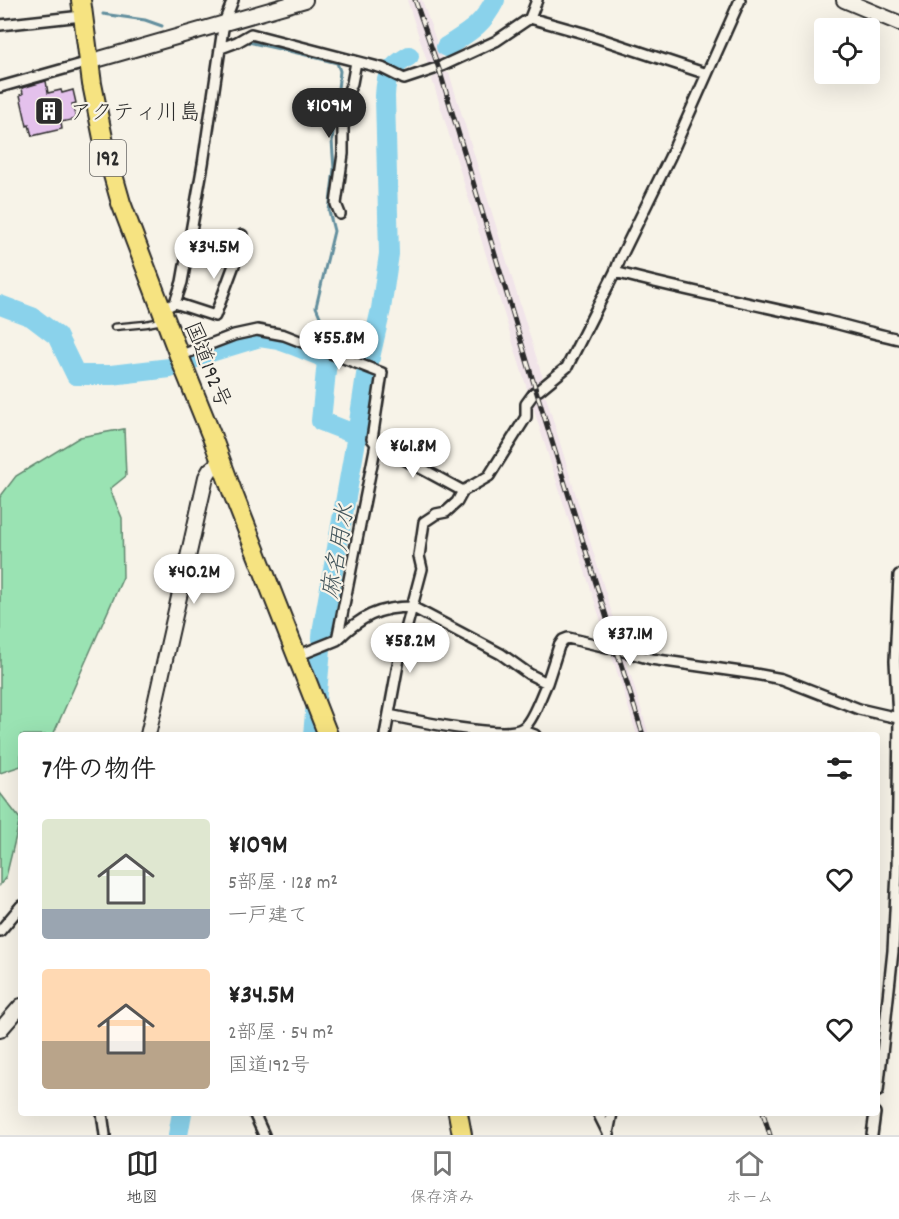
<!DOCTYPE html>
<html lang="ja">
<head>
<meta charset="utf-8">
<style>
  body { margin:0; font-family:Dekko,"Klee One",sans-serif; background:#f2f2f2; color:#222; height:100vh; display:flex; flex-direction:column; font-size:22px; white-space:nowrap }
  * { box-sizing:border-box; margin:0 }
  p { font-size:20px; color:#767676 }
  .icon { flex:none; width:33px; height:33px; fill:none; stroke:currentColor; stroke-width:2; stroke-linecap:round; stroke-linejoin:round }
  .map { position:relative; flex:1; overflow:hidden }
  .details { position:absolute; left:18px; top:732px; width:862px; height:384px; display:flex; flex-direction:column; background:#fff; border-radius:6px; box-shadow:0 6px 24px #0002 }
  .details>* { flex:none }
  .tools { position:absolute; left:814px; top:18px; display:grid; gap:12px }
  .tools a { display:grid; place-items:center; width:66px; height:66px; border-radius:6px; background:#fff; box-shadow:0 6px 24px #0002; font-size:30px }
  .price { position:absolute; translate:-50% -51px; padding:0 14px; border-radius:21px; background:#fff; color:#222; font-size:20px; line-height:39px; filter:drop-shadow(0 2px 3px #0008) }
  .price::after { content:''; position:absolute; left:50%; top:36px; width:18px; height:14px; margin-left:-9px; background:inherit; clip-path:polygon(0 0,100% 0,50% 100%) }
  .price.on { background:#2b2b2b; color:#fff }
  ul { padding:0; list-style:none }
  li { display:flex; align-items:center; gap:18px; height:150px; padding:0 24px }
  li span { display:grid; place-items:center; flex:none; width:168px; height:120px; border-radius:6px; color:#555 }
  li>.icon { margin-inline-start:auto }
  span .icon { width:72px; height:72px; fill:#fffc; stroke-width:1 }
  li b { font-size:26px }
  h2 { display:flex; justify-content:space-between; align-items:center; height:72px; padding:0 24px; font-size:26px }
  .tabs { display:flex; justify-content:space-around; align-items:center; height:84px; border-top:2px solid #e0e0e0; background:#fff; font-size:16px; color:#767676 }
  .tabs a { display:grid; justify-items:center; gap:3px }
  .tabs .on { color:#2b2b2b }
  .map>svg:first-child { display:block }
</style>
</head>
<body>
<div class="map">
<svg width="899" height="1135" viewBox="0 0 899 1135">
  <rect width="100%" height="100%" fill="#f7f3e8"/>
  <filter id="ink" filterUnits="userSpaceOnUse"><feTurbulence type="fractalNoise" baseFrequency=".0167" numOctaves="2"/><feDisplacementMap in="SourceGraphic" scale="12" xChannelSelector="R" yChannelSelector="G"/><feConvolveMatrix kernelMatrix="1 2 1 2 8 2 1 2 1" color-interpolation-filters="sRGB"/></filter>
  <g filter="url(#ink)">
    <!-- built -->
    <path fill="#f1e4e9" d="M407,0H422L442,58V62L444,72L449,73L544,382L539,390L540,395L546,397L649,735H637L531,401L533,391L528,392L432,79L436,74L433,66L428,64Z"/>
    <!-- green -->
    <path fill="#9ae3b3" stroke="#62876f" stroke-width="1.5" d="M124,429L126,476L110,489L122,518L123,577L53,735H21V766L0,773V497L16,476L80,437Z
      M0,793L20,819L6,877L0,885Z"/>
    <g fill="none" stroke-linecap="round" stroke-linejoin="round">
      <!-- stream -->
      <path stroke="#648f9e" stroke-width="3" d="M103,14L145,20L162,26
        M248,42L302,54L337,63L340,71L332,141L334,169L329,211L334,231L316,307L324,326L320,356"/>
      <!-- river -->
      <path stroke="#8ad2eb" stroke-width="20" d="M446,47C469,32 482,26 495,0
        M0,305L32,317L57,336L76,375H111L170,368L211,352L260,337L279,340L293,345L320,356L327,361L321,421L357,435
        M313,735L323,627L357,435L366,375L381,309L389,254L385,96C386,73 389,68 409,56
        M178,1135L182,1113"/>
    </g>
    <!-- building -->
    <path fill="#e4c1ec" stroke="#2b2b2b" stroke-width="1.5" d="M46,81L48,93L61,90L62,93L73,90L76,103L72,104L76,119L61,122L62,129L32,136L29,125L27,126L20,95L23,94L22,88Z"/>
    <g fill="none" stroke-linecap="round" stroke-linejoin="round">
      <!-- lane casing -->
      <g stroke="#2b2b2b" stroke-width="9">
        <path id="lane" d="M114,327L146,324L162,321"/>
      </g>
      <!-- street casing -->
      <g stroke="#2b2b2b" stroke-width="14">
        <path id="street" d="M530,18L537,0
          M0,25L82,16
          M221,48L237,42L251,34L382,68L404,79L434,69
          M442,66L496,41L530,18L583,33L707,74
          M0,87L89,62
          M340,214L336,204L343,154V105L352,83L356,62
          M615,272C685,291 756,304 827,321C851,327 875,334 899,339
          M175,303L215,316L234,265L242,235
          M161,310L175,303L182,282L203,164L222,35L224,23L233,0
          M179,356L234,335L257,330L284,335L382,373L372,439L376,444L337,640L297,656
          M539,390L567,367L615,272L620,259L670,157L740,0
          M376,444L463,491
          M337,640C360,617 379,607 412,607L501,654L529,674L547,683L559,646L563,640L568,638L616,649L651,659L755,674L782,679L859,709L898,718L895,661L899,575
          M389,715C412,720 506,740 523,728C533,721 541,695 547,683
          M521,730L535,735
          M385,735L401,648L422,569L419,556L424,522L436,514L446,512L457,502L463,491L489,476L526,417V404L534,393
          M0,931L21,906
          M878,1091L893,951L897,872L899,718
          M102,1113L105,1135
          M254,1113L264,1135
          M598,1113L609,1135
          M608,1133L612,1113
          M872,1135L875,1113"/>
      </g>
      <!-- secondary casing -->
      <g stroke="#2b2b2b" stroke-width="18">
        <path id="secondary" d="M844,0L899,23
          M89,62L305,0
          M148,735L206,477L210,470L221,461
          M0,1030L21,1006"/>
      </g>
      <!-- highway casing -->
      <g stroke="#2b2b2b" stroke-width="22">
        <path id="highway" d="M81,0L92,84L104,143L121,203L180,358L212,437L232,491L328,735
          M458,1113L462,1135"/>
      </g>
      <!-- lane -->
      <use href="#lane" stroke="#f7f3e8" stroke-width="4.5"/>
      <!-- street -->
      <use href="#street" stroke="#f7f3e8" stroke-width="9"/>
      <!-- secondary -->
      <use href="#secondary" stroke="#f7f3e8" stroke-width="14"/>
      <!-- highway -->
      <use href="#highway" stroke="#f6e381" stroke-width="18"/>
      <!-- rail casing -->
      <g stroke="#2b2b2b" stroke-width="5">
        <path id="rail" d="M415,0L440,72L531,374L643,735
          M763,1113L770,1135"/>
      </g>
      <!-- rail -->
      <use href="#rail" stroke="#f7f3e8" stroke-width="3" stroke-dasharray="9" stroke-linecap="butt"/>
    </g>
  </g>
  <!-- icons -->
  <defs>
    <g id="building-square" transform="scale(1.5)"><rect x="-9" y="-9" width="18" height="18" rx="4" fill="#2b2b2b" stroke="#f7f3e8"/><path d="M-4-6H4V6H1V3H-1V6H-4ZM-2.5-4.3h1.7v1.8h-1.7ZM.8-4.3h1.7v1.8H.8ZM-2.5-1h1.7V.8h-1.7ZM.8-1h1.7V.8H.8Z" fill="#fff"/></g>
  </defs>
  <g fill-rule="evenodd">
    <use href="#building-square" x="49" y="111"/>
  </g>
  <g text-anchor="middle" stroke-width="4.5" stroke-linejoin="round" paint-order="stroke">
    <!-- shield labels -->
    <rect fill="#f7f3e8" stroke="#686764" stroke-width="1.5" x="90" y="140" width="36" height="36" rx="4.5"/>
    <g font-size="21" font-weight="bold" fill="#2b2b2b">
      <text x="108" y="165">192</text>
    </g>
    <!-- poi labels -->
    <g font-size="22" fill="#2b2b2b" stroke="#f7f3e8" text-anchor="start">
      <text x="70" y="119">アクティ川島</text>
    </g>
    <!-- street labels -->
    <g font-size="22" fill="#2b2b2b" stroke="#f7f3e8">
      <text transform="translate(209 364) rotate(68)" y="8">国道192号</text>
    </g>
    <!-- water labels -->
    <g font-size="24" font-style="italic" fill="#43555b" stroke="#f7f3e8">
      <text transform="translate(337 551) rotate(-80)" y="8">麻名用水</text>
    </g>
  </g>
</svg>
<div class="tools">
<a><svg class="icon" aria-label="locate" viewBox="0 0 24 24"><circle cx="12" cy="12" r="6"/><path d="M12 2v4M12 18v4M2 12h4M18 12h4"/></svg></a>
</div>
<b class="price on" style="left:329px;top:139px">¥109M</b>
<b class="price" style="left:214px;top:280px">¥34.5M</b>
<b class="price" style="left:339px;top:371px">¥55.8M</b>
<b class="price" style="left:413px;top:479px">¥61.8M</b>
<b class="price" style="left:194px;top:605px">¥40.2M</b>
<b class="price" style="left:630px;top:667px">¥37.1M</b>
<b class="price" style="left:410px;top:674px">¥58.2M</b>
<section class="details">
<h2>7件の物件<svg class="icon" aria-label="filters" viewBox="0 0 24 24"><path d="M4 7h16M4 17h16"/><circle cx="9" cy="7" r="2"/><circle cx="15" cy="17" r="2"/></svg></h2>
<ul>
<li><span style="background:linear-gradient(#dfe7d0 75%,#9aa5b1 0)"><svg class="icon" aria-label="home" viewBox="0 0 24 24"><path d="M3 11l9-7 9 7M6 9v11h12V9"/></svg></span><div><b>¥109M</b><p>5部屋 · 128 m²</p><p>一戸建て</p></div><svg class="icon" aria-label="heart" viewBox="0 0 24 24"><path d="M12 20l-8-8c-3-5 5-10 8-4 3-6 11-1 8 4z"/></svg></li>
<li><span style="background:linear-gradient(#ffd9b3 60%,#b9a48a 0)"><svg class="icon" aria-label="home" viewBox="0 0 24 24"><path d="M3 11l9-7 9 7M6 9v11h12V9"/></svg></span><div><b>¥34.5M</b><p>2部屋 · 54 m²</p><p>国道192号</p></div><svg class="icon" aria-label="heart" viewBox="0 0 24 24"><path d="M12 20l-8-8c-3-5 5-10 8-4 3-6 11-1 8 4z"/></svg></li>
</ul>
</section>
</div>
<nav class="tabs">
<a class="on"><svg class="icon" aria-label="map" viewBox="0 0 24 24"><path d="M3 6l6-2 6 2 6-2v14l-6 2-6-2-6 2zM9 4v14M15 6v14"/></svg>地図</a>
<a><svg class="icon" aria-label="saved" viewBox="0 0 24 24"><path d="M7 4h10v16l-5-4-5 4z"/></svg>保存済み</a>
<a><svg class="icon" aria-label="home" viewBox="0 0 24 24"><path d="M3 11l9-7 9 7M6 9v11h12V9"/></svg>ホーム</a>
</nav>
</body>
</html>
